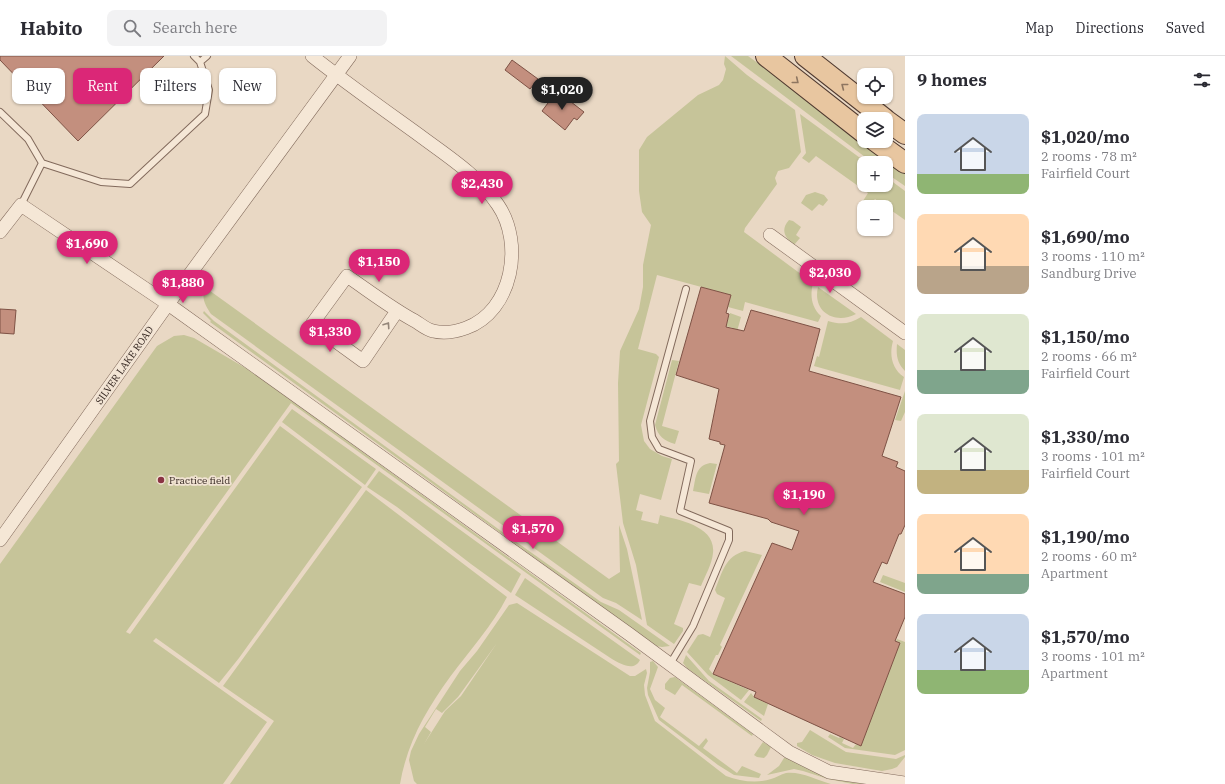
<!DOCTYPE html>
<html lang="en">
<head>
<meta charset="utf-8">
<style>
  body { margin:0; font-family:"IBM Plex Serif",serif; background:#f2f2f3; color:#2b2b33; height:100vh; display:flex; flex-direction:column; font-size:15px; white-space:nowrap }
  * { box-sizing:border-box; margin:0 }
  p { font-size:13px; color:#7c7c81 }
  .icon { flex:none; width:22px; height:22px; fill:none; stroke:currentColor; stroke-width:2; stroke-linecap:round; stroke-linejoin:round }
  .map { position:relative; flex:1; overflow:hidden }
  .sheet { display:flex; flex-direction:column; background:#fff; width:320px }
  .sheet>* { flex:none }
  .guide { position:absolute; left:12px; top:12px; width:380px; height:36px; display:flex; gap:8px }
  .buttons { position:absolute; left:857px; top:12px; display:grid; gap:8px }
  .buttons a { display:grid; place-items:center; width:36px; height:36px; border-radius:8px; background:#fff; box-shadow:0 1px 3px #0004; font-size:20px }
  .price { position:absolute; translate:-50% -34px; padding:0 9px; border-radius:14px; background:#db2777; color:#fff; font-size:13px; line-height:26px; filter:drop-shadow(0 1px 2px #0008) }
  .price::after { content:''; position:absolute; left:50%; top:24px; width:12px; height:9px; margin-left:-6px; background:inherit; clip-path:polygon(0 0,100% 0,50% 100%) }
  .price.selected { background:#222; color:#fff }
  ul { padding:0; list-style:none }
  li { display:flex; align-items:center; gap:12px; height:100px; padding:0 12px }
  li span { display:grid; place-items:center; flex:none; width:112px; height:80px; border-radius:8px; color:#555 }
  li>.icon { margin-inline-start:auto }
  span .icon { width:48px; height:48px; fill:#fffc; stroke-width:1 }
  li b { font-size:17px }
  h2 { display:flex; justify-content:space-between; align-items:center; height:48px; padding:0 12px; font-size:17px }
  .pill { padding:0 14px; border-radius:8px; background:#fff; box-shadow:0 1px 3px #0004; font-size:14px; line-height:36px }
  .pill.selected { background:#db2777; color:#fff }
  header { display:flex; align-items:center; gap:24px; box-sizing:border-box; height:56px; padding:0 20px; background:#fff; border-bottom:1px solid #e1e1e2 }
  header strong { font-size:19px }
  nav { display:flex; gap:22px; margin-inline-start:auto; font-size:14px }
  .search { width:280px; height:36px; background:#f2f2f3; display:flex; align-items:center; gap:10px; box-sizing:border-box; padding:0 14px; border-radius:8px; color:#7c7c81; font-size:15px }
  main { display:flex; flex:1; min-height:0 }
  .map>svg:first-child { display:block }
</style>
</head>
<body>
<header>
<strong>Habito</strong>
<div class="search"><svg class="icon" aria-label="search" viewBox="0 0 24 24"><circle cx="10" cy="10" r="6"/><path d="M15 15l6 6"/></svg>Search here</div>
<nav><a>Map</a><a>Directions</a><a>Saved</a></nav>
</header>
<main>
<div class="map">
<svg width="905" height="728" viewBox="0 0 905 728">
  <rect width="100%" height="100%" fill="#e9d8c4"/>
  <!-- green -->
  <path fill="#c6c499" fill-rule="evenodd" d="M725,0L747,19L795,54L801,96L789,112L778,115L775,122L777,128L745,172L744,176L813,227C810,239 811,251 821,260L818,266L745,246L743,255L728,251L731,239L657,219L638,293L656,298L659,301L641,369L644,385L650,393L662,400L672,403L661,444L640,438L636,454L643,456L641,464L658,468L660,459C679,464 716,470 713,497C712,508 705,520 701,530L689,527L674,568L683,572V575L674,588L647,569L636,509L623,467L616,408L619,405L618,327L620,295L639,253L643,231V209L651,169L642,156L639,135V94L647,81L698,39L719,29L723,24L726,13L724,8Z
    M731,0H748L905,114V130L886,117V107H873Z
    M800,58L867,107H864V129H886V121L905,135V164L875,143L869,150L863,145L868,137L816,100L809,107L802,102L806,97Z
    M815,136L824,139L828,144L823,150L819,148L812,155L801,147L806,139Z
    M789,164L793,165L801,171L796,179L800,182L794,189C785,182 780,174 789,164Z
    M818,231L856,258C835,269 812,256 818,231Z
    M206,232L609,523L620,516L619,469L627,493L642,564L616,547L603,542L211,258C206,250 200,242 206,232Z
    M204,255L214,265L501,475L601,546L619,554L670,590L662,591L656,590L210,266L211,265L203,257Z
    M730,257L741,261L728,308L724,307L733,272L726,270Z
    M861,261L893,285C889,299 892,313 904,321L900,334L814,310L817,300L819,301L828,265C841,269 850,268 861,261Z
    M184,279L194,282L249,314L641,597L640,599L291,347L126,576L130,578L280,370L362,431L239,602L219,627L156,582L153,585L267,666L223,728H0V508L157,290L174,280Z
    M897,288L905,294V315C897,307 896,299 897,288Z
    M672,304L679,305L662,370L679,375L675,388C664,385 658,380 655,369Z
    M905,335V356L901,365L895,364Z
    M292,353L376,413L365,429L282,366Z
    M710,407L717,408L709,438L693,435C696,422 695,410 710,407Z
    M379,415L521,518L511,537L471,508L397,451L367,431Z
    M366,434L507,541C492,570 470,594 450,621C426,654 407,687 400,728H230L274,665L223,630Z
    M745,495L762,499L720,589L722,591L718,599H716L709,613L713,618L749,634L741,644L708,619L687,596L698,579L703,578L710,581L725,542L717,538L715,534C722,517 725,500 745,495Z
    M883,519L905,527V536L880,526Z
    M525,522L640,604C634,616 621,608 612,603L515,539Z
    M517,547L630,620H635L646,613L647,617L644,629L645,639L655,665L726,720C740,725 756,728 771,723C776,722 781,718 786,717C800,715 817,724 831,728H417L414,725L409,704L411,695L419,678L460,615L477,595L509,549ZM497,587L461,640L445,655L424,688L431,676L425,671L436,653L442,657L458,641Z
    M897,583L905,586V694L895,699L845,692L828,681L830,678L839,682L840,681L844,683L842,687L853,692L856,688L861,689L900,587L896,585Z
    M686,599L709,625L762,663L761,665L687,612L683,607Z
    M653,605L658,611L650,633L655,644L665,652L660,661L699,690L706,682L708,685L703,692L737,717L742,710L761,718L759,722L734,719L718,709L659,664L648,639L647,632L650,616V606Z
    M675,621L753,678L752,680L682,629L675,639L665,633V628L670,622Z
    M751,637L754,641L768,648L764,660L744,646Z
    M810,674L846,696L896,703L905,699V701L897,711L892,713L882,715L835,707L812,699L797,690V687L802,686Z
    M763,686L771,691L767,699L764,702L757,701L754,699Z
    M784,702H787L821,719L868,728H853L828,723L803,715L794,713L767,719L779,710Z"/>
  <!-- building -->
  <path fill="#c38f7e" stroke="#7e5245" d="M0,0H164L78,85L0,4Z
    M512,4L538,23L530,33L505,14Z
    M557,35L584,56L577,64L574,62L565,74L542,55Z
    M701,231L731,239L726,257L729,258L726,271L744,275L751,254L820,273L809,315L901,341L882,400L898,406L896,411L905,415V469L901,478H899L887,508L882,506L873,526L905,538V561L895,585L900,587L861,690L754,641L756,636L713,618L772,487L792,494L799,475L771,466L768,463L709,447L725,389L720,388V386L709,383L719,333L676,319Z
    M0,253L16,254L14,278L0,277Z"/>
  <g fill="none" stroke-linecap="round" stroke-linejoin="round">
    <!-- service casing -->
    <g stroke="#826a5c" stroke-width="8">
      <path id="service" d="M194,0L200,6L207,0
        M0,56L28,83L42,107
        M21,149L42,107L101,126L130,128L205,58L209,34L200,6
        M670,608L693,570L729,484V475L680,455L691,405L659,393L652,381L650,365L686,233"/>
    </g>
    <!-- minor casing -->
    <g stroke="#826a5c" stroke-width="14">
      <path id="minor" d="M312,0C346,27 383,53 419,79C447,100 478,119 498,149C524,187 513,255 466,272C455,276 445,278 433,275C427,274 420,268 415,265C391,252 369,235 347,220L312,268L363,305L397,255
        M0,176L21,149L168,248L629,578L789,696L829,716L905,727
        M770,179L905,277
        M0,484L168,248L350,0"/>
    </g>
    <!-- primary casing -->
    <g stroke="#503a30" stroke-width="22">
      <path id="primary" d="M766,0L864,77
        M805,0L885,63
        M886,64L905,78
        M875,85L905,107"/>
    </g>
    <!-- service -->
    <use href="#service" stroke="#f5e7d6" stroke-width="6"/>
    <!-- minor -->
    <use href="#minor" stroke="#f5e7d6" stroke-width="13"/>
    <!-- primary -->
    <use href="#primary" stroke="#e8c6a0" stroke-width="20"/>
  </g>
  <!-- one-way arrows -->
  <defs><path id="oneway-chevron" d="M-2-3.5L2.5 0L-2 3.5" fill="none" stroke-width="1.6" stroke-linecap="round" stroke-linejoin="round"/></defs>
  <g stroke="#8e7660">
    <use href="#oneway-chevron" transform="translate(796 25) rotate(39)"/>
    <use href="#oneway-chevron" transform="translate(844 30) rotate(-142)"/>
  </g>
  <use stroke="#94867a" href="#oneway-chevron" transform="translate(387 269) rotate(-56)"/>
  <!-- markers -->
  <circle fill="#8a3342" stroke="#f1e3d3" stroke-width="1.5" cx="161" cy="424" r="4"/>
  <g text-anchor="middle" stroke-width="3.5" stroke-linejoin="round" paint-order="stroke">
    <!-- street labels -->
    <g font-size="10" fill="#33251f" stroke="#f1e3d3">
      <text transform="translate(124 309) rotate(-55)" y="4">SILVER LAKE ROAD</text>
    </g>
    <!-- poi labels -->
    <g font-size="10" fill="#33251f" stroke="#f1e3d3" text-anchor="start">
      <text x="169" y="428">Practice field</text>
    </g>
  </g>
</svg>
<div class="buttons">
<a><svg class="icon" aria-label="locate" viewBox="0 0 24 24"><circle cx="12" cy="12" r="6"/><path d="M12 2v4M12 18v4M2 12h4M18 12h4"/></svg></a>
<a><svg class="icon" aria-label="layers" viewBox="0 0 24 24"><path d="M12 4l9 5-9 5-9-5zM3 14l9 5 9-5"/></svg></a>
<a>+</a>
<a>−</a>
</div>
<b class="price selected" style="left:562px;top:55px">$1,020</b>
<b class="price" style="left:482px;top:149px">$2,430</b>
<b class="price" style="left:87px;top:209px">$1,690</b>
<b class="price" style="left:379px;top:227px">$1,150</b>
<b class="price" style="left:830px;top:238px">$2,030</b>
<b class="price" style="left:183px;top:248px">$1,880</b>
<b class="price" style="left:330px;top:297px">$1,330</b>
<b class="price" style="left:804px;top:460px">$1,190</b>
<b class="price" style="left:533px;top:494px">$1,570</b>
<div class="guide">
<a class="pill">Buy</a>
<a class="pill selected">Rent</a>
<a class="pill">Filters</a>
<a class="pill">New</a>
</div>
</div>
<section class="sheet">
<h2>9 homes<svg class="icon" aria-label="filters" viewBox="0 0 24 24"><path d="M4 7h16M4 17h16"/><circle cx="9" cy="7" r="2"/><circle cx="15" cy="17" r="2"/></svg></h2>
<ul>
<li><span style="background:linear-gradient(#c9d6e8 75%,#8fb573 0)"><svg class="icon" aria-label="home" viewBox="0 0 24 24"><path d="M3 11l9-7 9 7M6 9v11h12V9"/></svg></span><div><b>$1,020/mo</b><p>2 rooms · 78 m²</p><p>Fairfield Court</p></div></li>
<li><span style="background:linear-gradient(#ffd9b3 65%,#b9a48a 0)"><svg class="icon" aria-label="home" viewBox="0 0 24 24"><path d="M3 11l9-7 9 7M6 9v11h12V9"/></svg></span><div><b>$1,690/mo</b><p>3 rooms · 110 m²</p><p>Sandburg Drive</p></div></li>
<li><span style="background:linear-gradient(#dfe7d0 70%,#7fa58c 0)"><svg class="icon" aria-label="home" viewBox="0 0 24 24"><path d="M3 11l9-7 9 7M6 9v11h12V9"/></svg></span><div><b>$1,150/mo</b><p>2 rooms · 66 m²</p><p>Fairfield Court</p></div></li>
<li><span style="background:linear-gradient(#dfe7d0 70%,#c2b280 0)"><svg class="icon" aria-label="home" viewBox="0 0 24 24"><path d="M3 11l9-7 9 7M6 9v11h12V9"/></svg></span><div><b>$1,330/mo</b><p>3 rooms · 101 m²</p><p>Fairfield Court</p></div></li>
<li><span style="background:linear-gradient(#ffd9b3 75%,#7fa58c 0)"><svg class="icon" aria-label="home" viewBox="0 0 24 24"><path d="M3 11l9-7 9 7M6 9v11h12V9"/></svg></span><div><b>$1,190/mo</b><p>2 rooms · 60 m²</p><p>Apartment</p></div></li>
<li><span style="background:linear-gradient(#c9d6e8 70%,#8fb573 0)"><svg class="icon" aria-label="home" viewBox="0 0 24 24"><path d="M3 11l9-7 9 7M6 9v11h12V9"/></svg></span><div><b>$1,570/mo</b><p>3 rooms · 101 m²</p><p>Apartment</p></div></li>
</ul>
</section>
</main>
</body>
</html>
